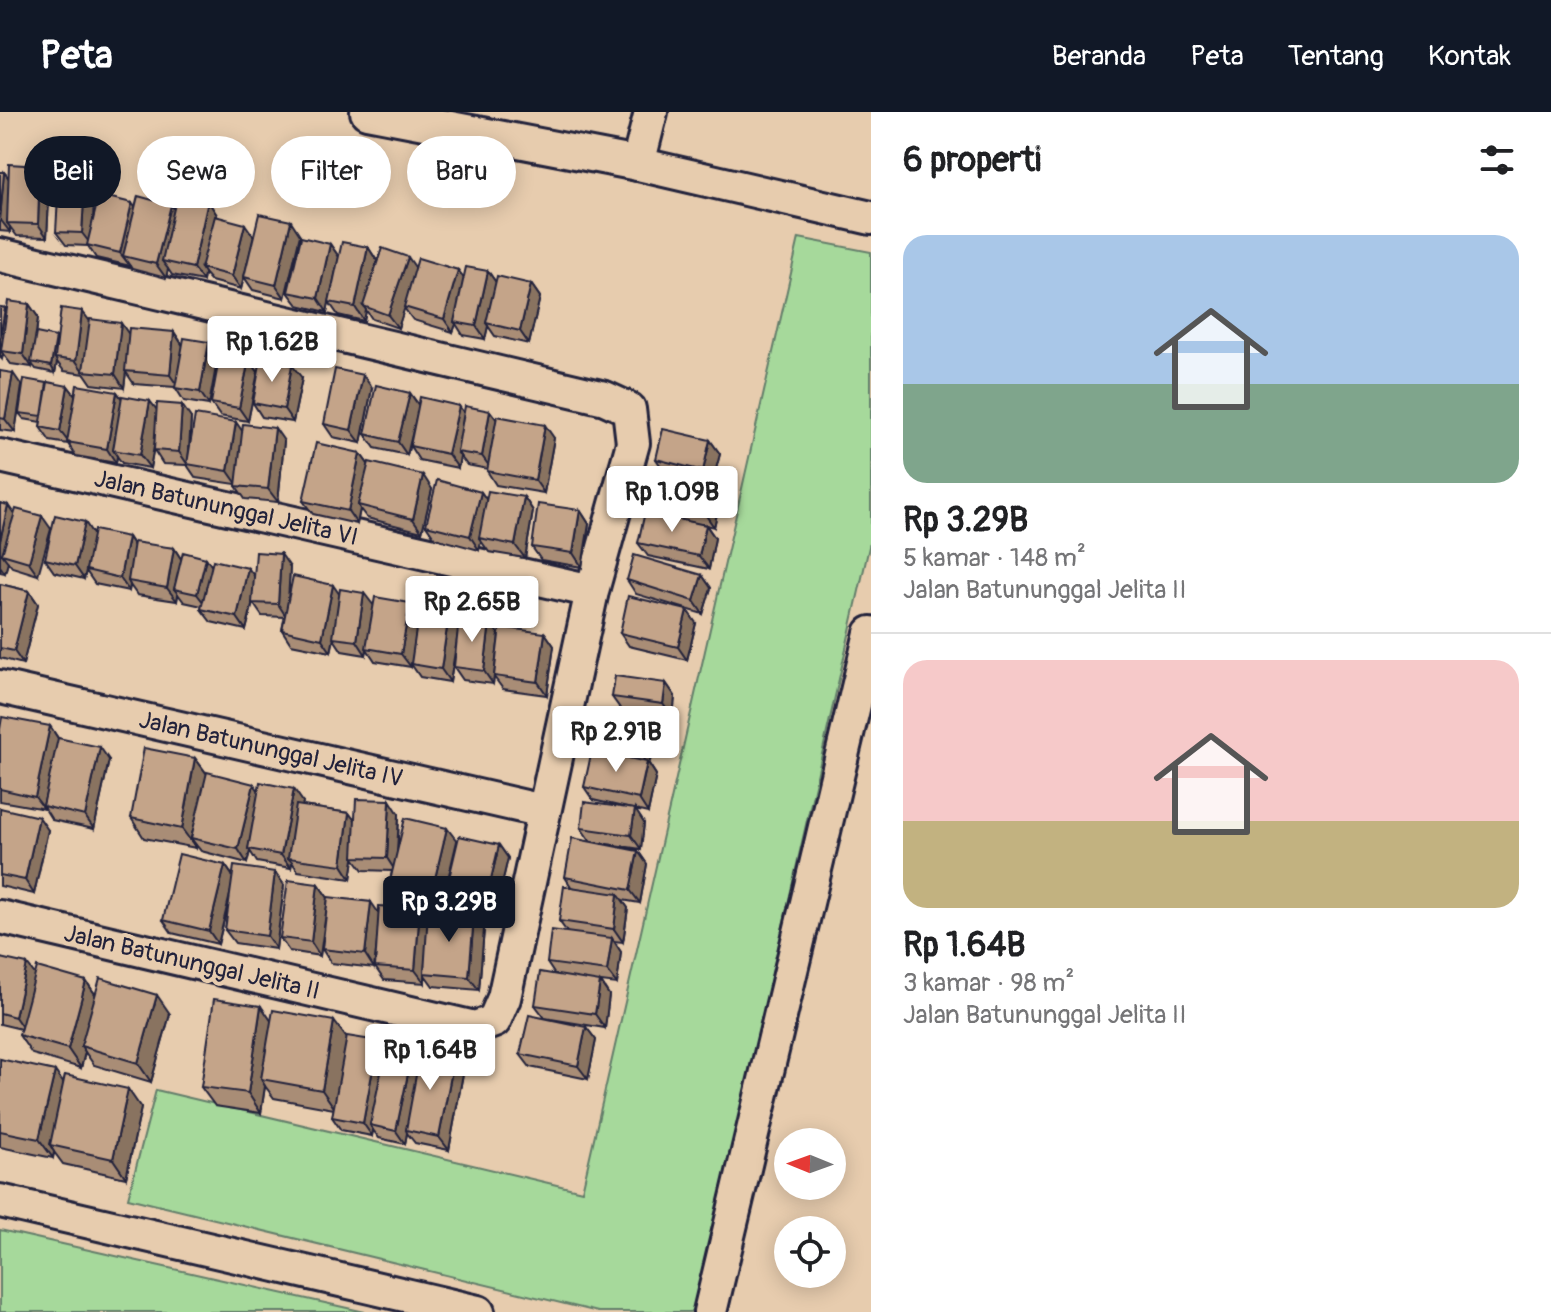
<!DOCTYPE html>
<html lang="id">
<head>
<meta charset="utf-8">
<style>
  body { margin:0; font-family:Pangolin,sans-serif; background:#f6f6f6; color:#202124; height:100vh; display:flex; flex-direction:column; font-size:30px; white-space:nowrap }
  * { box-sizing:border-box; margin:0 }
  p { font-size:26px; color:#757577 }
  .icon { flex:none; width:44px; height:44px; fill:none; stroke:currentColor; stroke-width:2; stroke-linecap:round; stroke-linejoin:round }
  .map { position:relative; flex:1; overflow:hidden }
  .side { display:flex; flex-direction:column; background:#fff; width:680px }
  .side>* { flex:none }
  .banner { position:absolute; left:24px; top:24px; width:726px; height:72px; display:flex; gap:16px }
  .needle { width:52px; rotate:271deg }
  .fabs { position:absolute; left:774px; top:1016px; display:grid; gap:16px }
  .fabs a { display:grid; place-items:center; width:72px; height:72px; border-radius:50%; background:#fff; box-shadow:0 4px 20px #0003; font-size:40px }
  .price { position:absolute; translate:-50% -68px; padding:0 18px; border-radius:8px; background:#fff; color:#222; font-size:26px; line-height:52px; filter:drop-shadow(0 2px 4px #0008) }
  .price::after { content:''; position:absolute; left:50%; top:48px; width:24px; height:18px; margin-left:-12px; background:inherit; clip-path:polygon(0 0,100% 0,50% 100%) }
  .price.active { background:#111827; color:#fff }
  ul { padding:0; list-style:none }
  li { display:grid; align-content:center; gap:16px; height:424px; padding:0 32px }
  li+li { border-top:2px solid #e0e0e0 }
  li span { display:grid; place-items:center; height:248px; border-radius:24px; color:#555 }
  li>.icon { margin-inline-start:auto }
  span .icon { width:144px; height:144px; fill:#fffc; stroke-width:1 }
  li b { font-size:34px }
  h2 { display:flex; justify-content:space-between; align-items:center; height:96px; padding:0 32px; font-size:34px }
  .pill { padding:0 28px; border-radius:36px; background:#fff; box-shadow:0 4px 20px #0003; font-size:28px; line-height:72px }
  .pill.active { background:#111827; color:#fff }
  header { display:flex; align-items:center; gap:48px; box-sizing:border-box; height:112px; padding:0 40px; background:#111827; color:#fff }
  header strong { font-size:38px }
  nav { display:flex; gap:44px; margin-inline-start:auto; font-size:28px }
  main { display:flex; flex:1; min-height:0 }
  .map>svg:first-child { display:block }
</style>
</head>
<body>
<header>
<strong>Peta</strong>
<nav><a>Beranda</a><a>Peta</a><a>Tentang</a><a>Kontak</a></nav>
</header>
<main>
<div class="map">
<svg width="871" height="1200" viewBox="0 0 871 1200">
  <rect width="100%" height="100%" fill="#e7ccae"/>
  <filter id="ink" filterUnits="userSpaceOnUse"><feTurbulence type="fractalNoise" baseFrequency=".0125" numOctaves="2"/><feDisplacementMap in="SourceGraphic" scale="16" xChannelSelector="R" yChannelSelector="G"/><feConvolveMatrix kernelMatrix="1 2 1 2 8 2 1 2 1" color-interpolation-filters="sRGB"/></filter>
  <g filter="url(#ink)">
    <!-- green -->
    <path fill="#a6d99b" stroke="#647e6b" stroke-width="2" d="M799,126L871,140V426L697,1193L690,1200H598L128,1086L156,978L582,1079Z
      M0,1118L365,1200H0Z"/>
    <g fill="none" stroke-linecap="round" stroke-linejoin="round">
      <!-- minor casing -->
      <g stroke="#22223b" stroke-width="38">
        <g id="minor">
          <path d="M367,0L638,52L871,106"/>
          <path d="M638,52L651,0"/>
          <path d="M0,143L605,286L629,297L633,331L592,479L504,886L494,909L475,916L0,805"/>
          <path id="s1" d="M0,344L592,479"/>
          <path id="s2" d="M0,575L543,699"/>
          <path d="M0,1089L478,1200"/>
          <path d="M710,1200L871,521"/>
        </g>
      </g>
      <!-- minor -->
      <use href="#minor" stroke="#e7ccae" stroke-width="32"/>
    </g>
    <!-- wall -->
    <path fill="#a98d76" stroke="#22223b" stroke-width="2" d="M40,54L50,67L47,125L17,124L10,115V120L0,119V60H4L9,66Z
      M94,83L93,107L135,95L171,93L174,96L208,89L217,103L216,104L254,124L300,123L285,186L253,178L244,165L241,177L211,169L204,161L203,169L172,163L168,157L166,166L132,157L130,154L96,146L88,134L66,133L56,120Z
      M330,132L339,145L368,135L377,149L374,160L415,155L458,158L464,166L488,159L496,171L531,172L540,185L529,232L495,224L488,214L485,227L463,223L456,212L453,220L413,208L404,196L398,216L372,207L366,198L364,209L338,203L329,190L330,184L327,200L298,193L288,180Z
      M29,192L38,205L36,225H56L57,226L82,199L89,209L128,221L174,220L183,233L218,244L209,293L184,289L175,275L134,272L126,260L124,276L92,272L85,262L64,259L57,250L55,261L36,257L32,252V255L11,252L3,242L2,247L0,246V195L5,196L7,198Z
      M249,247L258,260L248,309L220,304L211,291Z
      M0,259L22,274L15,320L0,318Z
      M302,266L293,310L262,305L253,291Z
      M68,274L75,283L117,280L122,287L157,298L191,306L189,338L242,318L284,329L278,390L245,387L236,374V372L196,366L187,353L163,352L154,338V333L150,356L122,351L117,344L116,351L76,344L68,332L50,329L40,315L41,310L24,307L19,301Z
      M372,276L361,331L333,325L324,312Z
      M410,281L419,293L459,294L464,302L490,299L497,308L554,326L544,381L496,373L487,359L488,357L467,353L460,344L458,356L419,348L410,334L415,311L407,343L375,336L365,322Z
      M710,328L720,342L712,372L665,360L656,347Z
      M360,341L368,352L432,377L422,420L367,406L360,397L357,412L313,402L303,389Z
      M710,374L720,388L714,415L702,412L706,413L715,426L709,457L648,444L638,431L656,402L647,390Z
      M481,380L486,387L524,385L533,399L525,446L489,440L481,429L479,438L435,426L426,413Z
      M0,391L38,463L12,455L8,450L5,461L0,460Z
      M580,398L589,412L582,455L541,448L532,435Z
      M93,422L128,425L134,434L174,436L181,447L206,446L211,454L248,456L254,464L290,455L288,488L340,482L373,494L410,491L418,503L449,502L458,515L490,510L499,523L545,521L554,534L547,583L503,577L494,565L493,572L463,568L454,555L457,524L450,570L420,565L411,552V555L375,549L367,537L366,543L342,539L334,527L331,540L291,532L282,518L285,505L262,504L253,491L246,518L211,510L201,497L202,494L184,490L178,482L177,489L137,483L130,473L129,479L95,472L86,459L84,467L54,460L45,447Z
      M702,463L711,476L703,502L636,482L627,468Z
      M0,472L29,479L38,492L23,552L0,546Z
      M696,511L687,548L629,534L620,521Z
      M666,571L675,584L673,606L622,599L612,585Z
      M50,614L58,626L109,648L94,717L52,708L45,697L0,689V617Z
      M648,614L657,627L649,652L656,663L648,701L635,698L644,711L641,737L594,730L638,739L647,752L640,791L622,788L628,796L623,830L613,829L621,840L617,872L601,870L609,883L605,916L545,906L535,893L555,863L547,851L567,820L559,809L572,776L565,765L590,729L581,716L632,697L593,688L584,675L600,639L591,626Z
      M195,646L207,662L259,679L303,690L302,694L349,701L355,709L399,702L398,736L457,729L442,792L399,782L390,769L392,759L363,758L354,746L351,767L298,759L292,750L291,756L257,750L250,739L247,751L201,739L196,733V736L144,726L131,706Z
      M0,696L48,718L34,782L0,774Z
      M499,733L508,746L493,810L476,806L484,817L479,878L433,874L425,863V871L384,868L375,855L377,830L374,856L331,851L322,837L379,802L428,809L462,803L453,800L444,787Z
      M225,753L233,764L275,760L284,773L276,837L235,831L225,818L230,785L218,832L172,821L163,808Z
      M318,772L328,786L320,844L289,839L280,826Z
      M0,846L35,863L86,869L95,882L170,902L151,970L94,953L85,940L81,956L32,942L19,923L21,917L0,912Z
      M271,909L347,927L385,940L413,938L419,946L455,943L464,956L449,1038L415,1031L407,1021L405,1032L379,1026L373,1018L372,1024L341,1018L332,1005L334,997L274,986L265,974L261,1001L215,994L201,975Z
      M586,915L596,928L588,967L530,955L520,942Z
      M0,947L63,971L141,996L126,1066L63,1052L54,1040L53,1046L0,1035Z"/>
    <!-- shaded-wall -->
    <path fill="#897360" stroke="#22223b" stroke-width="2" d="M40,54L50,67L47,125L38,112Z
      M4,60L14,74L7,111L10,115V120L0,107Z
      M85,70L94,83L92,134L82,121Z
      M208,89L217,103L205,157L201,156L204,161L203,169L193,156Z
      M132,91L142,105L123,144L130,154L120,141Z
      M171,93L181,106L162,149L168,157L166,166L156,152Z
      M291,109L300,123L285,186L276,173Z
      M245,112L254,125L241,177L232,164Z
      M330,132L339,145L327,200L318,186Z
      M368,135L377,149L367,195L363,194L366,198L364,209L355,195Z
      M408,145L417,158L398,216L388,203Z
      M458,158L467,171L454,210L456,212L453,220L444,207Z
      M488,159L497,172L486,211L488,214L485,227L476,214Z
      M531,172L540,185L529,232L520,219Z
      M29,192L38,205L32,255L23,242Z
      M5,196L10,203L1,239L3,242L2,247L0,243V226Z
      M82,199L92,212L83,259L76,249Z
      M121,211L130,224L124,276L115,262Z
      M174,220L183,234L179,276L170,263Z
      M56,225L61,232L55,246L57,250L55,261L51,254Z
      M209,230L218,244L209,293L200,280Z
      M249,247L258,260L248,309L239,296Z
      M292,253L302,266L293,310L284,297Z
      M13,261L22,274L15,320L5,307Z
      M363,263L372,276L361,331L351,318Z
      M68,274L78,287L70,332L60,319Z
      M117,280L126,293L113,338L117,344L116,351L107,337Z
      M410,281L419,294L407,343L398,330Z
      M150,289L160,302L150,356L140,343Z
      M182,293L191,306L188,353L179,340Z
      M459,294L468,307L457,340L460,344L458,356L448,342Z
      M490,299L500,312L492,358L482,344Z
      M236,310L245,323L237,372L228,359Z
      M545,313L554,326L544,381L535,368Z
      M275,316L284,329L278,390L268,377Z
      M710,328L720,342L712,372L703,359Z
      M360,341L370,355L358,393L360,397L357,412L348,399Z
      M423,363L432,377L422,420L413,407Z
      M710,374L720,388L714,415L705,402Z
      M481,380L490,393L479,426L481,429L479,438L470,424Z
      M524,385L533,399L525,446L515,433Z
      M8,393L17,406L2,442L8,450L5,461L0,454V429Z
      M580,398L589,412L582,455L573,441Z
      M42,404L51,417L38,463L29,450Z
      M85,410L94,424L84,467L75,454Z
      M706,413L715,426L709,457L699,444Z
      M128,425L137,439L128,469L130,473L129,479L120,466Z
      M174,436L183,450L174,477L178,482L177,489L167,476Z
      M281,442L290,455L287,506L278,492Z
      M206,446L215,459L207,495L197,482Z
      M248,456L258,469L246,518L237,505Z
      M702,463L711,476L703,502L694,489Z
      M333,473L342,486L331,540L322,527Z
      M29,479L38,492L23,552L14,539Z
      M364,481L374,494L366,543L357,529Z
      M410,491L419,504L411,555L401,542Z
      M687,498L696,511L687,548L678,535Z
      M449,502L459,515L450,570L441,557Z
      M490,510L499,523L493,572L484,559Z
      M545,521L554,534L547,583L538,570Z
      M666,571L675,584L673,606L663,592Z
      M50,614L59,628L43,694L45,698L35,685Z
      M648,614L657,627L649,652L656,663L648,701L639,687L647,652L639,641Z
      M100,635L109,648L94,717L85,704Z
      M195,646L209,665L191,726L196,733V736L182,717Z
      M254,672L263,685L248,737L250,739L247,751L238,737Z
      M294,677L303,690L293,746H288L292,750L291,756L281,743Z
      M390,688L399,702L396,760L387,746Z
      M635,697L644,711L641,737L631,723Z
      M349,701L359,714L351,767L342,753Z
      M39,705L48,718L34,782L25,768Z
      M447,716L457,729L442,792L432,779Z
      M499,733L508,746L493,810L484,797Z
      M638,739L647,752L640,791L630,778Z
      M225,753L234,766L218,832L209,819Z
      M275,760L284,773L276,837L267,824Z
      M318,772L328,786L320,844L311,830Z
      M618,782L628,796L623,830L614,817Z
      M371,790L380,803L374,856L365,842Z
      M420,797L429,810L424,861L425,863V871L415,858Z
      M474,804L484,817L479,878L469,865Z
      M612,826L621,840L617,872L607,859Z
      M27,852L37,865L24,918L15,905Z
      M86,869L99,888L81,934L85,940L81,956L68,937Z
      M600,870L609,883L605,916L595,902Z
      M157,883L170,902L151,970L138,951Z
      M261,894L274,913L261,967L265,974L261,1001L248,981Z
      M334,909L348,928L335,997L322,978Z
      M586,915L596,928L588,967L578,954Z
      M378,929L387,942L370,1013L373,1018L372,1024L363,1011Z
      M413,938L423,951L406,1018L407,1021L405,1032L396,1019Z
      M455,943L464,956L449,1038L439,1025Z
      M55,959L68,978L50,1033L54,1040L53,1046L39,1027Z
      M128,977L141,996L126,1066L113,1047Z"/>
    <!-- building -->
    <path fill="#c4a489" stroke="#22223b" stroke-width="2" d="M9,52L40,54L38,112L7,111Z
      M0,60H4L0,107Z
      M59,68L85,70L82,121L56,120Z
      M99,83L132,91L120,141L87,133Z
      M177,83L208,89L193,156L162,149Z
      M138,84L171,93L156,152L123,144Z
      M259,102L291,109L276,173L244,165Z
      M215,104L245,112L232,164L201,156Z
      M301,125L330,132L318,186L288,180Z
      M342,130L368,135L355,195L329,190Z
      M382,136L408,145L388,203L363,194Z
      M418,146L458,158L444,207L404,195Z
      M466,155L488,159L476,214L454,210Z
      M497,164L531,172L520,219L486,211Z
      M8,189L29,192L23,242L1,239Z
      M0,195L5,196L0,226Z
      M61,196L82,199L76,249L55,246Z
      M90,207L121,211L115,262L83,259Z
      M129,216L174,220L170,263L125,259Z
      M36,221L56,225L51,254L31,250Z
      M184,226L209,230L200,280L175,276Z
      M220,242L249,247L239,296L211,291Z
      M261,246L292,253L284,297L253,291Z
      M335,257L363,263L351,318L324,312Z
      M0,259L13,261L5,307L0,306Z
      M24,267L47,271L42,304L19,301Z
      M48,270L68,274L60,319L40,315Z
      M77,273L117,280L107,337L67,330Z
      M376,273L410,281L398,330L365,322Z
      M122,284L150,289L140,343L113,338Z
      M420,285L459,294L448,342L410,334Z
      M157,291L182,293L179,340L154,338Z
      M465,294L490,299L482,344L457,340Z
      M195,303L236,310L228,359L187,352Z
      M497,304L545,313L535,368L487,359Z
      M243,312L275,316L268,377L236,374Z
      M663,317L710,328L703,359L656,347Z
      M316,331L360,341L348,399L303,389Z
      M369,350L423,363L413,407L358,393Z
      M653,363L710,374L705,402L647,390Z
      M437,368L481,380L470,424L426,413Z
      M488,379L524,385L515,433L479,426Z
      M0,391L8,393L0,429Z
      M538,392L580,398L573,441L532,435Z
      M16,397L42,404L29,450L2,442Z
      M645,400L706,413L699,444L638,431Z
      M55,403L85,410L75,454L45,447Z
      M94,418L128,425L120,466L86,458Z
      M134,430L174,436L167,476L128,469Z
      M183,440L206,446L197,482L174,477Z
      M256,440L281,442L278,492L252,491Z
      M634,443L702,463L694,489L627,468Z
      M213,448L248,456L237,505L201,497Z
      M293,464L333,473L322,527L282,518Z
      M0,472L29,479L14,539L0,536Z
      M340,477L364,481L357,529L333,526Z
      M628,484L687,498L678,535L620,521Z
      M375,485L410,491L401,542L366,536Z
      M419,497L449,502L441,557L411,552Z
      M459,506L490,510L484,559L454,555Z
      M500,515L545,521L538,570L494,564Z
      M615,564L666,571L663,592L612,585Z
      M599,599L648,614L639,641L591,626Z
      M2,605L50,614L35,685L0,677V617Z
      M58,626L100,635L85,704L43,694Z
      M144,636L195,646L182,717L131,706Z
      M592,638L647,650L639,687L584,675Z
      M207,660L254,672L238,737L191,726Z
      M260,670L294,677L281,743L248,737Z
      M356,687L390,688L387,746L353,745Z
      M584,690L635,697L631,723L581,716Z
      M296,693L349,701L342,753L288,746Z
      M0,696L39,705L25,768L0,763Z
      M405,706L447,716L432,779L390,769Z
      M459,724L499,733L484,797L444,787Z
      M572,726L638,739L630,778L565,765Z
      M179,742L225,753L209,819L163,808Z
      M234,754L275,760L267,824L225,818Z
      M288,768L318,772L311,830L280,826Z
      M564,774L618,782L614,817L559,809Z
      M328,785L371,790L365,842L322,837Z
      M379,794L420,797L415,858L375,855Z
      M428,800L474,804L469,865L424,861Z
      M551,818L612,826L607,859L547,851Z
      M0,846L27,852L15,905L0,901Z
      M37,855L86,869L68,937L19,923Z
      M540,860L600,870L595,902L535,893Z
      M100,866L157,883L138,951L81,934Z
      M214,887L261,894L248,981L201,975Z
      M273,898L334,909L322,978L261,967Z
      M529,903L586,915L578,954L520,942Z
      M347,924L378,929L363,1011L332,1005Z
      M387,932L413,938L396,1019L370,1013Z
      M421,936L455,943L439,1025L406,1018Z
      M0,947L55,959L39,1027L0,1019Z
      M65,963L128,977L113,1047L50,1033Z"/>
  </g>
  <g text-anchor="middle" stroke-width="8" stroke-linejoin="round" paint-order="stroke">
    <!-- street labels -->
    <g font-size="24" fill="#22223b" stroke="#e7ccae">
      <text dy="8" stroke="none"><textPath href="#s1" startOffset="232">Jalan Batununggal Jelita VI</textPath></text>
      <text dy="8" stroke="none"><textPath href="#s2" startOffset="278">Jalan Batununggal Jelita IV</textPath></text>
      <text transform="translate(192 850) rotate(13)" y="8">Jalan Batununggal Jelita II</text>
    </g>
  </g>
</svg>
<div class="fabs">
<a><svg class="needle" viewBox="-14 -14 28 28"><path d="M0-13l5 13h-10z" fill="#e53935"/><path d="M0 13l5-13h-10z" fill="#757577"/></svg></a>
<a><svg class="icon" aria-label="locate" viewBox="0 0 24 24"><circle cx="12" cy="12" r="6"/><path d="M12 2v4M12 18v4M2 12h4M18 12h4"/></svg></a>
</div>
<b class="price" style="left:272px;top:272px">Rp 1.62B</b>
<b class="price" style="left:672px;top:422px">Rp 1.09B</b>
<b class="price" style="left:472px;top:532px">Rp 2.65B</b>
<b class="price" style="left:616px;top:662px">Rp 2.91B</b>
<b class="price active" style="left:449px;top:832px">Rp 3.29B</b>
<b class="price" style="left:430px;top:980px">Rp 1.64B</b>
<div class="banner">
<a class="pill active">Beli</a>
<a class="pill">Sewa</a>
<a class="pill">Filter</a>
<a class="pill">Baru</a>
</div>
</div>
<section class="side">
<h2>6 properti<svg class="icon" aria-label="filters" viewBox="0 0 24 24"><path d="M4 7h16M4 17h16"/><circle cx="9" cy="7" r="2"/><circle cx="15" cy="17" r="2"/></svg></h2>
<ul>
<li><span style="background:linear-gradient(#a9c7e8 60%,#7fa58c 0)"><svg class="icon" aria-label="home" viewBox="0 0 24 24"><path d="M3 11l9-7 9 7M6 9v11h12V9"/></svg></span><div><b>Rp 3.29B</b><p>5 kamar · 148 m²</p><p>Jalan Batununggal Jelita II</p></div></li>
<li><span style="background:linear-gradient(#f6c9c9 65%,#c2b280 0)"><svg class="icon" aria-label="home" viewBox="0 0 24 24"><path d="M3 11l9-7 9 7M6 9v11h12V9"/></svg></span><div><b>Rp 1.64B</b><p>3 kamar · 98 m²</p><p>Jalan Batununggal Jelita II</p></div></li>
</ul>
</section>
</main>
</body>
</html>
